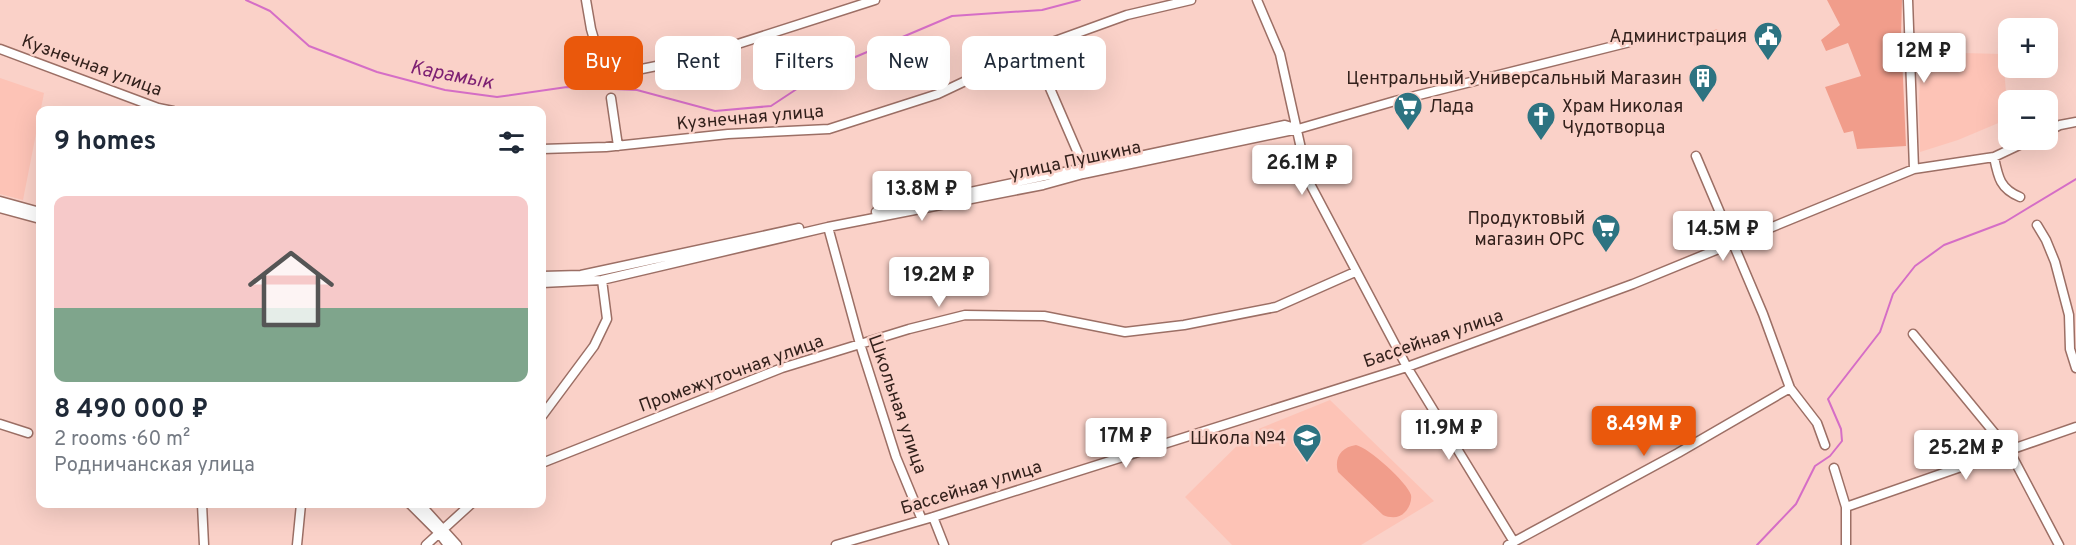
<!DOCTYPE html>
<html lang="en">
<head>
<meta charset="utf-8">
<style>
  body { margin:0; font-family:Overpass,sans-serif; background:#f6f6f7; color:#1f2937; height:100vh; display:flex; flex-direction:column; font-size:22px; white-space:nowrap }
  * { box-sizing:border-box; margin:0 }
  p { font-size:20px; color:#747a83 }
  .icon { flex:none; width:33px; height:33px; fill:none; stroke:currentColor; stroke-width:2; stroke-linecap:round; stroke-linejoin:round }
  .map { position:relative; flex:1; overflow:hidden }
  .details { position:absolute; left:36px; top:106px; width:510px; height:402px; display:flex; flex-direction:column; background:#fff; border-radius:12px; box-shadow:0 6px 24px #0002 }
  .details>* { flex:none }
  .banner { position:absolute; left:564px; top:36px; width:570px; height:54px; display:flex; gap:12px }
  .buttons { position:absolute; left:1998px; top:18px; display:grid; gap:12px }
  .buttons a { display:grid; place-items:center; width:60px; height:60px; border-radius:12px; background:#fff; box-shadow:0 6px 24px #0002; font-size:30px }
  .price { position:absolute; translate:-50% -51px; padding:0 14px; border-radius:6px; background:#fff; color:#222; font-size:20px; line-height:39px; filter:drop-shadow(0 2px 3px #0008) }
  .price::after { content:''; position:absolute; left:50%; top:36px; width:18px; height:14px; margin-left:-9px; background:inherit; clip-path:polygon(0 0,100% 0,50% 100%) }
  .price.current { background:#ea580c; color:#fff }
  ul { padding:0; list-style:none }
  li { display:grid; align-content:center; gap:12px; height:318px; padding:0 18px }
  li span { display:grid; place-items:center; height:186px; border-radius:12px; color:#555 }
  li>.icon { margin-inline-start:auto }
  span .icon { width:108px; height:108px; fill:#fffc; stroke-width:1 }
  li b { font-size:26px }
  h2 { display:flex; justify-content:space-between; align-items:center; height:72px; padding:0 18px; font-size:26px }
  .chip { padding:0 21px; border-radius:12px; background:#fff; box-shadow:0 6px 24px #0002; font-size:21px; line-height:54px }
  .chip.current { background:#ea580c; color:#fff }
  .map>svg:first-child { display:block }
</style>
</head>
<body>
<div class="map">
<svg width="2076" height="545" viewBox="0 0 2076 545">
  <rect width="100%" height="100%" fill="#fad1c8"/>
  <!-- built -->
  <path fill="#fdc3b6" d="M1921,52L2003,54L2008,119L1958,140L1920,152L1919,104Z
    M0,78L44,93L23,200L0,194Z
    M1330,400L1434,501L1361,545H1232L1185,497L1251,432Z"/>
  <!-- green -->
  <path fill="#f19d8b" d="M1827,0H1902L1901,34L1906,146L1857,149L1853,131L1844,133L1825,87L1861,76L1848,43L1826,51L1821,40L1840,25Z
    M1717,29L1720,37L1695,47L1691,39Z
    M1356,445C1369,448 1407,482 1411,495C1412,501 1409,508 1405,512C1399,519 1390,518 1383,515L1338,472C1334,458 1341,447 1356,445Z"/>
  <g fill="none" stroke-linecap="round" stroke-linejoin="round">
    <!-- stream -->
    <path stroke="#d56ec6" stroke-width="2" d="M246,0L270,11L309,46L377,72L445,90L497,97L567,87L637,90L715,111L771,106L827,69L952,16L1042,10L1080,0
      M1757,545L1796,504L1815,466L1830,456L1842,441L1841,429L1828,399L1880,332L1893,294L1915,266L1944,245L2005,222L2076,179"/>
    <!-- minor casing -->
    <g stroke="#9c6f65" stroke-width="11">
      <path id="minor" d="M586,0L591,29L601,63L622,73L691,59L875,0
        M1257,0L1280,54L1308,180L1407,367L1514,542
        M1908,0L1914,169
        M0,49L158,108L173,111
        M1033,49L1084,167V170
        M611,98L618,146
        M2048,131L2060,125L2076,122
        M542,149L606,147L728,134L829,129L938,94L1033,49L1127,15L1191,0
        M1696,156L1763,314L1790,388L1817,423L1825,445
        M1994,157C1998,177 2000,189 2020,197
        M0,201L40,212
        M0,208L40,219
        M876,212L1285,125L1295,128
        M2037,225L2046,240L2055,262L2069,315L2070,349L2076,368
        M828,227L860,344L896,457L922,520
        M542,276L581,275L799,228
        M542,283L602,280L828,227L1043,185L1083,174L1298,129L1395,101L1630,42
        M1913,334L2010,452L2059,545
        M542,416L594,346L607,319L602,280
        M0,424L28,433
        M542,463L782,368L909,329L965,315L1044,316L1125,332L1184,325L1276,307L1355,272
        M1834,468L1846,507V545
        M202,504L204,545
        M410,504L439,533L448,545
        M420,504L457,545
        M1846,507L2076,427
        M933,517L944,545
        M297,545L301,504
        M426,545L471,504
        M836,545L933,517L1407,367L1633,284L1914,169L1994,157L2030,140
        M1508,545L1678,453L1790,388"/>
    </g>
    <!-- minor -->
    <use href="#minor" stroke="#fff" stroke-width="8"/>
  </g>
  <!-- icons -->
  <defs>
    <g id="civic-pin" transform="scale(1.5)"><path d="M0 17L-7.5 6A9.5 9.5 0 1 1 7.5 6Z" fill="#2d7381" stroke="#fad1c8"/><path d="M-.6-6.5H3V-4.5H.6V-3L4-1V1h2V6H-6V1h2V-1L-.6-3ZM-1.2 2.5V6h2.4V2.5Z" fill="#fff"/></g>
    <g id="building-pin" transform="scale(1.5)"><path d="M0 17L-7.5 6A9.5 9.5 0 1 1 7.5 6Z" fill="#2d7381" stroke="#fad1c8"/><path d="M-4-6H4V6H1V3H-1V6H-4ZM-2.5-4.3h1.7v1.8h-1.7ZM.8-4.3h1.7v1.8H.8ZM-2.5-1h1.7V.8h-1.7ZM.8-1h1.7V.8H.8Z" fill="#fff"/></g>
    <g id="supermarket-pin" transform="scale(1.5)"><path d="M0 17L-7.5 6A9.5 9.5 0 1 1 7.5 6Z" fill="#2d7381" stroke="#fad1c8"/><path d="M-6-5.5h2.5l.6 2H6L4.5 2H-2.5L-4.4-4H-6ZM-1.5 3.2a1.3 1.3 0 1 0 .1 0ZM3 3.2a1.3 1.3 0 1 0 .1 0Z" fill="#fff"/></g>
    <g id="church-pin" transform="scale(1.5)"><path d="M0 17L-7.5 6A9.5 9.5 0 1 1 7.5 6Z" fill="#2d7381" stroke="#fad1c8"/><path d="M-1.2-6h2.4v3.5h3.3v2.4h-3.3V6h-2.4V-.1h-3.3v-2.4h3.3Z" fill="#fff"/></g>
    <g id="school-pin" transform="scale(1.5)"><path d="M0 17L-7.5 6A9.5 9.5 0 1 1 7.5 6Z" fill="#2d7381" stroke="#fad1c8"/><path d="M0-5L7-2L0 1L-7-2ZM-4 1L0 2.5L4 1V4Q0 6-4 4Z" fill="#fff"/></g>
  </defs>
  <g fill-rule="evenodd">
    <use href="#civic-pin" x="1768" y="36"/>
    <use href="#building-pin" x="1703" y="78"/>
    <use href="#supermarket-pin" x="1408" y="106"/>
    <use href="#church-pin" x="1541" y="116"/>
    <use href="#supermarket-pin" x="1606" y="228"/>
    <use href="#school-pin" x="1307" y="438"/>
  </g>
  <g text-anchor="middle" stroke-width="5" stroke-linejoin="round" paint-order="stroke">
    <!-- poi labels -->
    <g font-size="18" fill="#33211c" stroke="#fad1c8" text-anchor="end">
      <text x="1747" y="42">Администрация</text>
      <text x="1682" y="84">Центральный Универсальный Магазин</text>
      <text x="1429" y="112" text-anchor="start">Лада</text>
      <text x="1562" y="112" text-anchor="start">Храм Николая<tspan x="1562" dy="21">Чудотворца</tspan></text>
      <text x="1585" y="224">Продуктовый<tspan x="1585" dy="21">магазин ОРС</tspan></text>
      <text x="1286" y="444">Школа №4</text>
    </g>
    <!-- street labels -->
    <g font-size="18" fill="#33211c" stroke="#fad1c8">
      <text transform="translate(92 65) rotate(20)" y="6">Кузнечная улица</text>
      <text transform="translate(750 117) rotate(-5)" y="6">Кузнечная улица</text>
      <text transform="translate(1075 160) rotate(-12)" y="6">улица Пушкина</text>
      <text transform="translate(1433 338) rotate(-19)" y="6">Бассейная улица</text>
      <text transform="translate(731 373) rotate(-20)" y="6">Промежуточная улица</text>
      <text transform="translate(898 404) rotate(71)" y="6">Школьная улица</text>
      <text transform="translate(971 487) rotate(-17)" y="6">Бассейная улица</text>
    </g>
    <!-- water labels -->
    <g font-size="20" font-style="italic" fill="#7e2173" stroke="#fad1c8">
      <text transform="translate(452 74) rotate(11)" y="7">Карамык</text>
    </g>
  </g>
</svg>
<div class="buttons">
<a>+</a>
<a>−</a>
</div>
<b class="price" style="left:1924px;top:84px">12M ₽</b>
<b class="price" style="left:1302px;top:196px">26.1M ₽</b>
<b class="price" style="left:922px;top:222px">13.8M ₽</b>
<b class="price" style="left:1723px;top:262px">14.5M ₽</b>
<b class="price" style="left:939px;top:308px">19.2M ₽</b>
<b class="price current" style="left:1644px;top:457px">8.49M ₽</b>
<b class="price" style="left:1449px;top:461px">11.9M ₽</b>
<b class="price" style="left:1126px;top:469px">17M ₽</b>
<b class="price" style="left:1966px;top:481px">25.2M ₽</b>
<div class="banner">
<a class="chip current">Buy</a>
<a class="chip">Rent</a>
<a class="chip">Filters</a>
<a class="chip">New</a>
<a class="chip">Apartment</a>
</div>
<section class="details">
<h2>9 homes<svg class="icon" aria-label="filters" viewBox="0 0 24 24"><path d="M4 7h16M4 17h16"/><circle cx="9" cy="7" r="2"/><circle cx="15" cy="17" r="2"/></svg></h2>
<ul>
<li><span style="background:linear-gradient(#f6c9c9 60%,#7fa58c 0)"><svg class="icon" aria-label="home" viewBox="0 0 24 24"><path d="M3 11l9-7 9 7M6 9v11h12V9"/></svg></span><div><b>8 490 000 ₽</b><p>2 rooms · 60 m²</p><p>Родничанская улица</p></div></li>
</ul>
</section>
</div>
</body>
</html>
